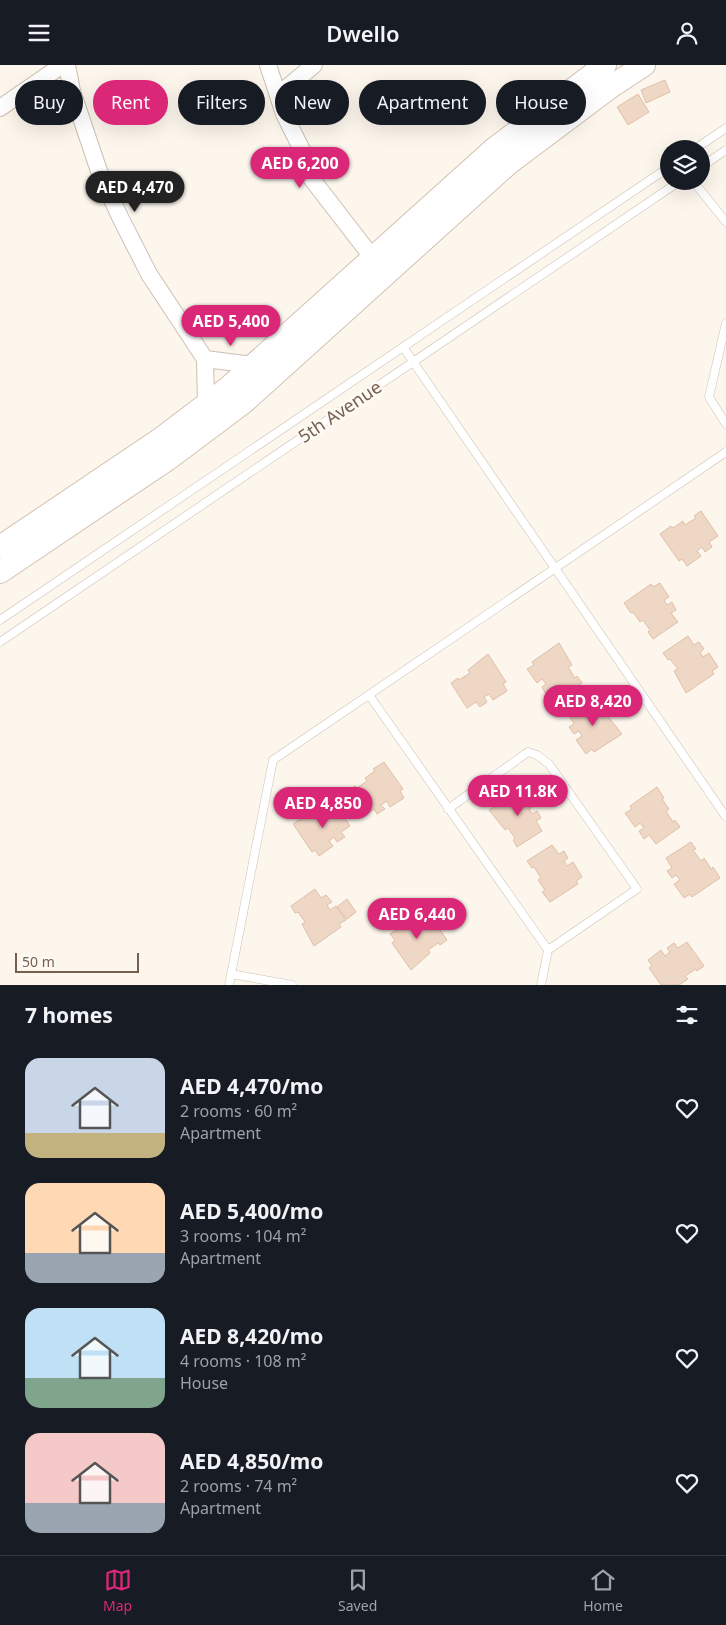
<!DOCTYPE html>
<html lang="en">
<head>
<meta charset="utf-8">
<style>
  body { margin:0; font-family:"Noto Sans",sans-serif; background:#242831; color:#f1f3f6; height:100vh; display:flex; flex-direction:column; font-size:19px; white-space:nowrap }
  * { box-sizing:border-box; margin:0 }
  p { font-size:16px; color:#9ea1a6 }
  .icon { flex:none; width:28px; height:28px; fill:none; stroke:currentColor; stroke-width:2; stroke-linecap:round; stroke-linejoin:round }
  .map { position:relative; height:920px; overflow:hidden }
  .details { display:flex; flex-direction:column; background:#171b24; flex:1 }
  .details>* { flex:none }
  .top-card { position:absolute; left:15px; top:15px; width:696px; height:45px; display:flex; gap:10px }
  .controls { position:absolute; left:660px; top:75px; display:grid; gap:10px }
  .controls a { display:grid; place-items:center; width:50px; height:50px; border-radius:50%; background:#171b24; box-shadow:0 5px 20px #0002; font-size:25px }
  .scale { position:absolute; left:15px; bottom:12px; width:124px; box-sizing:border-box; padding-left:5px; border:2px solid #765f50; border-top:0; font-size:14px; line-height:18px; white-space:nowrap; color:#765f50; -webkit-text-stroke:4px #fefaf4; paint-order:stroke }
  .price { position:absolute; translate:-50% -42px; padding:0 11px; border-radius:18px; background:#db2777; color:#fff; font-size:16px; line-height:32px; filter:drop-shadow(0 1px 2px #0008) }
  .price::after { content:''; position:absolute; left:50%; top:30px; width:15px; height:11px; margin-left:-8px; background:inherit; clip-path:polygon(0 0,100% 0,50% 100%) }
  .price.current { background:#222; color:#fff }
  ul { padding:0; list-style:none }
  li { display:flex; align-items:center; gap:15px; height:125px; padding:0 25px }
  li span { display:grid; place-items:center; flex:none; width:140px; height:100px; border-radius:15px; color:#555 }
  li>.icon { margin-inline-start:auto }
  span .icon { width:60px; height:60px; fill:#fffc; stroke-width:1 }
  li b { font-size:21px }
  h2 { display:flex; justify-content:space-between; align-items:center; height:60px; padding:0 25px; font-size:21px }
  .pill { padding:0 18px; border-radius:22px; background:#171b24; box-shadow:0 5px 20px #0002; font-size:18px; line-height:45px }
  .pill.current { background:#db2777; color:#fff }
  header { display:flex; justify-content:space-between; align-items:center; height:65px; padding:0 25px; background:#171b24; font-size:22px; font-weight:600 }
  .dock { display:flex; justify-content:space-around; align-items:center; height:70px; border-top:1px solid #363941; background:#171b24; font-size:14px; color:#9ea1a6 }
  .dock a { display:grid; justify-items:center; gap:2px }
  .dock .current { color:#db2777 }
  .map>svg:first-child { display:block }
</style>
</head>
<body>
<header><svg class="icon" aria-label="menu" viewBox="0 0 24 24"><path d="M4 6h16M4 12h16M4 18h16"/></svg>Dwello<svg class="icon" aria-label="person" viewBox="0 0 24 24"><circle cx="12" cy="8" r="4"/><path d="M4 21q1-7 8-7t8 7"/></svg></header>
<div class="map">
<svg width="726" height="920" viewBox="0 0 726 920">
  <rect width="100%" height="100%" fill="#fcf6ed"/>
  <!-- building -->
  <path fill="#efd7c6" stroke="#e1bfa8" d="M665,15L670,27L646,38L641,25Z
    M638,29L649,47L628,60L617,42Z
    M701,446L718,471L709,477L712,482L705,487L702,482L697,486L701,491L687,501L682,494L679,496L660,469L671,461L673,463L683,456L685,460L696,453L694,451Z
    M660,518L669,532L664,535L667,540L672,537L676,545L671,548L678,557L653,574L648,567L650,565L643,555L640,557L633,547L631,548L624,538L651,519L653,522Z
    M688,571L694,580L699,577L704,584L700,587L703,592L709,588L718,602L712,606L714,609L686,628L674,606L678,604L670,594L668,595L663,588Z
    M559,578L572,600L568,602L575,613L577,611L582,618L558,635L551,626L546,629L542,622L546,619L542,614L537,618L527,604L534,600L532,597Z
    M488,589L506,617L503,619L507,626L493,635L489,629L484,632L487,637L480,642L476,637L467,643L451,618L458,613L459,615L470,608L468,605Z
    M593,633L597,640L595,641L602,652L606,649L622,669L594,687L592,684L586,689L576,675L582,671L579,666L574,669L569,662L574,659L568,649Z
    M384,697L403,724L400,726L404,733L390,742L387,736L381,740L385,744L377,749L374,744L365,750L348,726L355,721L357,723L367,716L365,713L375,706L373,704Z
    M657,722L664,733L662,734L669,744L666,746L673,757L675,755L680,762L656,779L649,770L644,774L639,766L644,763L640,758L635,762L625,748L632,744L630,741Z
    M525,726L535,740L529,744L532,749L537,746L541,753L536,756L542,766L517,782L513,775L515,773L508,763L505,765L489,745L517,727L519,730Z
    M334,736L350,761L341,767L345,772L337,777L334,772L329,776L333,781L319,791L315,785L312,787L293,759L303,752L305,754L315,747L317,750L328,743L326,741Z
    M691,777L696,784L693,785L701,796L704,793L711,804L713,802L720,813L692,832L690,829L684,833L674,819L680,815L676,810L672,813L667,806L672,803L666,793Z
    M552,780L559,789L564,786L568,793L564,796L567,801L573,797L582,812L576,816L578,819L550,837L542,827L545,825L538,815L541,813L534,802L532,803L527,796Z
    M315,824L321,833L326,830L332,837L327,840L330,845L336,841L346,855L339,859L341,862L314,881L302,859L305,857L298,847L295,848L291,841Z
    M347,834L356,847L347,854L337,842Z
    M430,850L447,875L440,880L438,878L428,885L430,888L411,905L392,878L395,875L390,869L404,859L408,865L413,861L410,857L417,852L421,857Z
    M687,877L704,901L697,906L696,904L685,911L688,914L679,920H661L649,903L652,901L648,895L661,885L665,891L670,887L667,883L674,878L678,883Z"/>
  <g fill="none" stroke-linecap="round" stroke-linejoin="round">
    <!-- service casing -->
    <g stroke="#cebfb2" stroke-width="9">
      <path id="service" d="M695,84L726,63
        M701,102L726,85
        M693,116L726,157
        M726,258L709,332L726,359
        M403,282L726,752
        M0,555L669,102
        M0,577L680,116
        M369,630L548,885
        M448,744L528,687L537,690L549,699L637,824L548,885L541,920
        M231,909L292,920
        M229,920L273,695L726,387"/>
    </g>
    <!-- minor casing -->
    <g stroke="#cebfb2" stroke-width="18">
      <path id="minor" d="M67,0L72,26L99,106L120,152L149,209L205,294L206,339
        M268,0L284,49L310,101L311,113L372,192
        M278,30L314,0
        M0,43L58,3L67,0
        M205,294L253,300"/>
    </g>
    <!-- secondary casing -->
    <g stroke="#d3c1b2" stroke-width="24">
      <path id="secondary" d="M0,482L159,375L229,322L495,83L605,0
        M0,507L171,392L243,338L508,99L612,21L644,0"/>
    </g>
    <!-- service -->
    <use href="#service" stroke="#fff" stroke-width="8"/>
    <!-- minor -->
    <use href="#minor" stroke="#fff" stroke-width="16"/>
    <!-- secondary -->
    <use href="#secondary" stroke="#fff" stroke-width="22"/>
  </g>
  <g text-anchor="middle" stroke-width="5" stroke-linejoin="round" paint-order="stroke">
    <!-- street labels -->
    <g font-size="18" fill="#765f50" stroke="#fefaf4">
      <text transform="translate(340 347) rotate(-34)" y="6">5th Avenue</text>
    </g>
  </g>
</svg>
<div class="controls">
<a><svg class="icon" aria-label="layers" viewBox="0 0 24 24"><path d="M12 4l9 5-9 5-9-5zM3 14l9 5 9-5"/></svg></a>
</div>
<div class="scale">50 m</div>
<b class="price" style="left:300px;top:124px">AED 6,200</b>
<b class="price current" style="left:135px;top:148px">AED 4,470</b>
<b class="price" style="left:231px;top:282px">AED 5,400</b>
<b class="price" style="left:593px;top:662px">AED 8,420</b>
<b class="price" style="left:518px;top:752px">AED 11.8K</b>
<b class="price" style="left:323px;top:764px">AED 4,850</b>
<b class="price" style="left:417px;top:875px">AED 6,440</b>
<div class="top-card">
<a class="pill">Buy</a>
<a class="pill current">Rent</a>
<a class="pill">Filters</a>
<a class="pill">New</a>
<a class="pill">Apartment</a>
<a class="pill">House</a>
</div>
</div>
<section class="details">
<h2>7 homes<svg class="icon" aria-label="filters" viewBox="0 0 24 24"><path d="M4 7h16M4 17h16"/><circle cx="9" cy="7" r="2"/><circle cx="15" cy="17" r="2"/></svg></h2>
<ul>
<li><span style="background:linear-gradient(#c9d6e8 75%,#c2b280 0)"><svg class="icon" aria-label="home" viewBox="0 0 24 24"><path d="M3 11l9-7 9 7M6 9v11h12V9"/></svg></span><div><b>AED 4,470/mo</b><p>2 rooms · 60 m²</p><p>Apartment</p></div><svg class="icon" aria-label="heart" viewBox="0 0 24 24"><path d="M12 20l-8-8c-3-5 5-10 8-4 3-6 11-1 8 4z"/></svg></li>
<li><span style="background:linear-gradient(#ffd9b3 70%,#9aa5b1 0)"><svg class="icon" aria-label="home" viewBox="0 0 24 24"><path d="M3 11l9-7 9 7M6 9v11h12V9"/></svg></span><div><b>AED 5,400/mo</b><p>3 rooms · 104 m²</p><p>Apartment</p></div><svg class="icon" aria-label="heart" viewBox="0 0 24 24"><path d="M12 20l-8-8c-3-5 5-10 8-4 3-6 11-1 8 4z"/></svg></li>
<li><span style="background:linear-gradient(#bfe0f5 70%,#7fa58c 0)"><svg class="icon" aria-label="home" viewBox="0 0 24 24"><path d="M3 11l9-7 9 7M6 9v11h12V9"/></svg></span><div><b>AED 8,420/mo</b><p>4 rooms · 108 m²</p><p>House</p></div><svg class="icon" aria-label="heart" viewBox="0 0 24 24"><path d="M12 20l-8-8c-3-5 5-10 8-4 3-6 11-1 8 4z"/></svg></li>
<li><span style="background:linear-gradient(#f6c9c9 70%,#9aa5b1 0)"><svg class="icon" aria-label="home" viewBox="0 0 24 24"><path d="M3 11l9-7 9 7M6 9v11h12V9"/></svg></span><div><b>AED 4,850/mo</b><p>2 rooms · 74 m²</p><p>Apartment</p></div><svg class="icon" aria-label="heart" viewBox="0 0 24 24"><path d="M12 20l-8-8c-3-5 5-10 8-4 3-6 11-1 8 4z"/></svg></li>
</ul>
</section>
<nav class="dock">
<a class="current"><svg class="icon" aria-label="map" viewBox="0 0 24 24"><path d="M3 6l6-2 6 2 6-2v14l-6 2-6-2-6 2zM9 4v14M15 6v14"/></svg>Map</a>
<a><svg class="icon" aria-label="saved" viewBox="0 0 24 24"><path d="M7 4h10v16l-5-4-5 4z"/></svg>Saved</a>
<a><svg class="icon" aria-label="home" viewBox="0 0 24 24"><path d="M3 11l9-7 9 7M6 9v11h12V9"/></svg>Home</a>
</nav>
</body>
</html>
